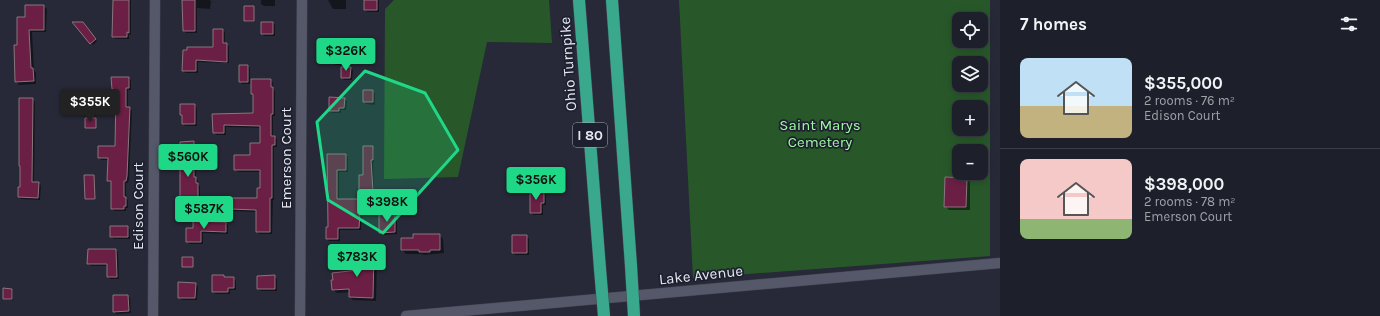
<!DOCTYPE html>
<html lang="en">
<head>
<meta charset="utf-8">
<style>
  body { margin:0; font-family:Karla,sans-serif; background:#252732; color:#f1f3f6; height:100vh; display:flex; flex-direction:column; font-size:15px; white-space:nowrap }
  * { box-sizing:border-box; margin:0 }
  p { font-size:13px; color:#a0a2a8 }
  .icon { flex:none; width:22px; height:22px; fill:none; stroke:currentColor; stroke-width:2; stroke-linecap:round; stroke-linejoin:round }
  .map { position:relative; flex:1; overflow:hidden }
  .details { display:flex; flex-direction:column; background:#1d1f2a; width:380px }
  .details>* { flex:none }
  .fabs { position:absolute; left:952px; top:12px; display:grid; gap:8px }
  .fabs a { display:grid; place-items:center; width:36px; height:36px; border-radius:8px; background:#1d1f2a; box-shadow:0 2px 10px #0003,0 0 0 1px #3b3d47; font-size:20px }
  .price { position:absolute; translate:-50% -34px; padding:0 9px; border-radius:4px; background:#1fd887; color:#111; font-size:13px; line-height:26px; filter:drop-shadow(0 1px 2px #0008) }
  .price::after { content:''; position:absolute; left:50%; top:24px; width:12px; height:9px; margin-left:-6px; background:inherit; clip-path:polygon(0 0,100% 0,50% 100%) }
  .price.current { background:#222; color:#fff }
  ul { padding:0; list-style:none }
  li { display:flex; align-items:center; gap:12px; height:100px; padding:0 20px }
  li+li { border-top:1px solid #3b3d47 }
  li span { display:grid; place-items:center; flex:none; width:112px; height:80px; border-radius:8px; color:#555 }
  li>.icon { margin-inline-start:auto }
  span .icon { width:48px; height:48px; fill:#fffc; stroke-width:1 }
  li b { font-size:17px }
  h2 { display:flex; justify-content:space-between; align-items:center; height:48px; padding:0 20px; font-size:17px }
  main { display:flex; flex:1; min-height:0 }
  .map>svg:first-child { display:block }
</style>
</head>
<body>
<main>
<div class="map">
<svg width="1000" height="316" viewBox="0 0 1000 316">
  <rect width="100%" height="100%" fill="#272938"/>
  <!-- green -->
  <path fill="#28582a" fill-rule="evenodd" d="M394,0H549L552,43L487,42L458,177L384,179L385,9Z
    M679,0H990V256L693,278ZM959,19H981V41H959ZM959,63H981V85H959ZM959,107H981V129H959ZM959,151H981V173H959Z"/>
  <!-- shadow -->
  <path fill="#0007" d="M114,0H131V35L129,34V39H116L113,37Z
    M182,0H209L211,1L210,9L197,8V33H186L184,31Z
    M261,0H275V6H264L261,4Z
    M328,0H346V9H333Z
    M365,0H379V12H367L365,10Z
    M43,6L47,9L46,32H32L34,70L36,73V84L19,85L16,81L26,18Z
    M253,7L254,22H246L245,21Z
    M273,23L275,25V36H264L262,33Z
    M85,25L97,41L93,45L91,43Z
    M223,30L225,32V44L229,46V63L198,62V73H185L183,70L184,51L214,48Z
    M342,46L344,48V65H335L333,62Z
    M248,66L250,68V80H271L273,83V89L275,91V116H273V137L277,139V147H274V200H273L272,234H259L257,231V212L233,211L231,209L258,199L261,189V172H238L235,169L251,156L261,144V128L226,127V135H216L214,132L213,115L254,114V96L252,93V84H242L240,81Z
    M350,68L353,70L352,80H344L342,78Z
    M128,78L131,80V90H128V108L132,110L129,179L128,183H126V198L128,200V208H126V211H114L112,208V183L108,180L109,160H101L99,157L116,147L117,96L114,93L113,89Z
    M364,91H373L375,93V105L366,104L364,102Z
    M33,99L35,102L34,183H38L41,185L40,200L21,199L19,197L21,188Z
    M344,99L347,101L346,110H341V113H332L330,111Z
    M195,105L197,108V126H185L183,123V117L181,115Z
    M194,142L196,145V179L198,180V184L200,186V213H183L181,211Z
    M372,147L374,149V162H373L374,193H362L360,191Z
    M328,155H346L348,157V172H339V200H361L363,202L361,230H340V241H329L327,239L329,228Z
    M94,176L95,200L87,199H86Z
    M967,179L970,182V210H949L945,206Z
    M543,192L546,194V205H543V215H533L531,212Z
    M395,214L397,216V234L383,235L380,232Z
    M226,223L228,225V234L203,233V244H189L187,241V229Z
    M128,227L130,230V239H114L111,237Z
    M440,235L443,239L444,253L424,255L422,254H406L402,250V239H415Z
    M526,236L529,239V255H515L513,253Z
    M116,250L118,252L119,279H110L108,277V266H91L88,264Z
    M373,253L377,257L376,301L353,300L350,297V292L337,293L333,290L359,270Z
    M274,276L277,279V291H261L258,289Z
    M225,278H234L236,281V290H230V294H215L213,291Z
    M195,284L198,286L197,300H182L179,297Z
    M4,289L13,290V300L4,299Z
    M128,296L130,298L131,313L116,314L114,311Z"/>
  <!-- building -->
  <path fill="#6c1f45" stroke="#8a757d" d="M113,0H129V33L127,32V37H112Z
    M182,0H195V31H183Z
    M364,0H377V10H364Z
    M25,5H44V30H29L31,68H33L34,81L15,82L14,45H17V17H25Z
    M244,6H254V21H244Z
    M72,22H83L96,39L90,44Z
    M261,22H273V34H261Z
    M213,29H223V43H227V62L196,60V71H182L183,50H187V47H213Z
    M331,45H342V63H332Z
    M239,65H248V82H239Z
    M341,67H351L350,78H341Z
    M111,77H129V88H126V107H130L127,176L126,181H124V197H126V206H124V209H111V181H107L108,158H98V146H115L116,94H113V89H112Z
    M251,79H271V87H273V114H271V136H275V145H272V198H270V232H256V210L230,209V198H257V188H260V170H234V155H250V143H260V126L224,125V133H213L212,114L253,113V94H251Z
    M363,90H373V102H363Z
    M329,97L345,98L344,108H339V111H329Z
    M19,98H33L32,182H39L38,198L18,197V187H20V166H19Z
    M180,104H195V124H182V115H180Z
    M85,118H96V128H85Z
    M194,141V177H196V183H198V211H180V142Z
    M363,146H373V160H371L373,191H359V175H363Z
    M327,154H346V170H337V199H361L359,228H338V239H326V227H328Z
    M84,175H94L95,199H85Z
    M945,177L967,178L966,207H944Z
    M530,191H544V203H541V213H530Z
    M379,213H395V232L379,233Z
    M193,221L226,222V232L201,231V242H186V228H193Z
    M110,226H128V237H110Z
    M413,234H440V250H430V252H419V250H401V238H413Z
    M512,235H527V253H512Z
    M88,249H116L117,277H107V264H87Z
    M359,252H374L373,298L349,297V289L332,290L331,280H333L332,273L358,270Z
    M182,257H193V267H182Z
    M212,275H224V277H234V288H228V292H212Z
    M275,275V289H257V276Z
    M178,282L196,283L195,298H178Z
    M3,288L12,289V299H3Z
    M113,295H128L129,311L113,312Z"/>
  <g fill="none" stroke-linecap="round" stroke-linejoin="round">
    <!-- minor casing -->
    <g stroke="#434552" stroke-width="11">
      <path id="minor" d="M153,316L155,0
        M300,316L302,0
        M406,316L1000,263"/>
    </g>
    <!-- highway casing -->
    <g stroke="#434552" stroke-width="13">
      <path id="highway" d="M579,0L600,269
        M612,0L631,266"/>
    </g>
    <!-- minor -->
    <use href="#minor" stroke="#555869" stroke-width="10"/>
    <!-- highway -->
    <use href="#highway" stroke="#3aa88c" stroke-width="12"/>
    <!-- highway-bridge casing -->
    <g stroke="#434552" stroke-width="13" stroke-linecap="butt">
      <path id="highway-bridge" d="M631,266L634,316
        M600,269L604,316"/>
    </g>
    <!-- highway-bridge -->
    <use href="#highway-bridge" stroke="#3aa88c" stroke-width="12"/>
  </g>
  <!-- marked area -->
  <path fill="#1fd887" fill-opacity="0.2" stroke="#1fd887" stroke-width="3" stroke-linejoin="round" d="M365,71L425,93L458,150L383,233L328,200L317,122Z"/>
  <g text-anchor="middle" stroke-width="3.5" stroke-linejoin="round" paint-order="stroke">
    <!-- shield labels -->
    <rect fill="#1d202e" stroke="#aaacb7" stroke-width="1" x="573" y="123" width="34" height="24" rx="3"/>
    <g font-size="14" font-weight="bold" fill="#e6e8f2">
      <text x="590" y="140">I 80</text>
    </g>
    <!-- street labels -->
    <g font-size="15" fill="#e6e8f2" stroke="#1d202e">
      <text transform="translate(568 64) rotate(-94)" y="5">Ohio Turnpike</text>
      <text transform="translate(286 158) rotate(-90)" y="5">Emerson Court</text>
      <text transform="translate(138 206) rotate(-90)" y="5">Edison Court</text>
      <text transform="translate(701 275) rotate(-6)" y="5">Lake Avenue</text>
    </g>
    <!-- park labels -->
    <g font-size="15" fill="#9ff8a0" stroke="#1d202e">
      <text x="820" y="130">Saint Marys<tspan x="820" dy="17">Cemetery</tspan></text>
    </g>
  </g>
</svg>
<div class="fabs">
<a><svg class="icon" aria-label="locate" viewBox="0 0 24 24"><circle cx="12" cy="12" r="6"/><path d="M12 2v4M12 18v4M2 12h4M18 12h4"/></svg></a>
<a><svg class="icon" aria-label="layers" viewBox="0 0 24 24"><path d="M12 4l9 5-9 5-9-5zM3 14l9 5 9-5"/></svg></a>
<a>+</a>
<a>−</a>
</div>
<b class="price" style="left:346px;top:72px">$326K</b>
<b class="price current" style="left:90px;top:123px">$355K</b>
<b class="price" style="left:188px;top:178px">$560K</b>
<b class="price" style="left:536px;top:201px">$356K</b>
<b class="price" style="left:387px;top:223px">$398K</b>
<b class="price" style="left:204px;top:230px">$587K</b>
<b class="price" style="left:357px;top:278px">$783K</b>
</div>
<section class="details">
<h2>7 homes<svg class="icon" aria-label="filters" viewBox="0 0 24 24"><path d="M4 7h16M4 17h16"/><circle cx="9" cy="7" r="2"/><circle cx="15" cy="17" r="2"/></svg></h2>
<ul>
<li><span style="background:linear-gradient(#bfe0f5 60%,#c2b280 0)"><svg class="icon" aria-label="home" viewBox="0 0 24 24"><path d="M3 11l9-7 9 7M6 9v11h12V9"/></svg></span><div><b>$355,000</b><p>2 rooms · 76 m²</p><p>Edison Court</p></div></li>
<li><span style="background:linear-gradient(#f6c9c9 75%,#8fb573 0)"><svg class="icon" aria-label="home" viewBox="0 0 24 24"><path d="M3 11l9-7 9 7M6 9v11h12V9"/></svg></span><div><b>$398,000</b><p>2 rooms · 78 m²</p><p>Emerson Court</p></div></li>
</ul>
</section>
</main>
</body>
</html>
